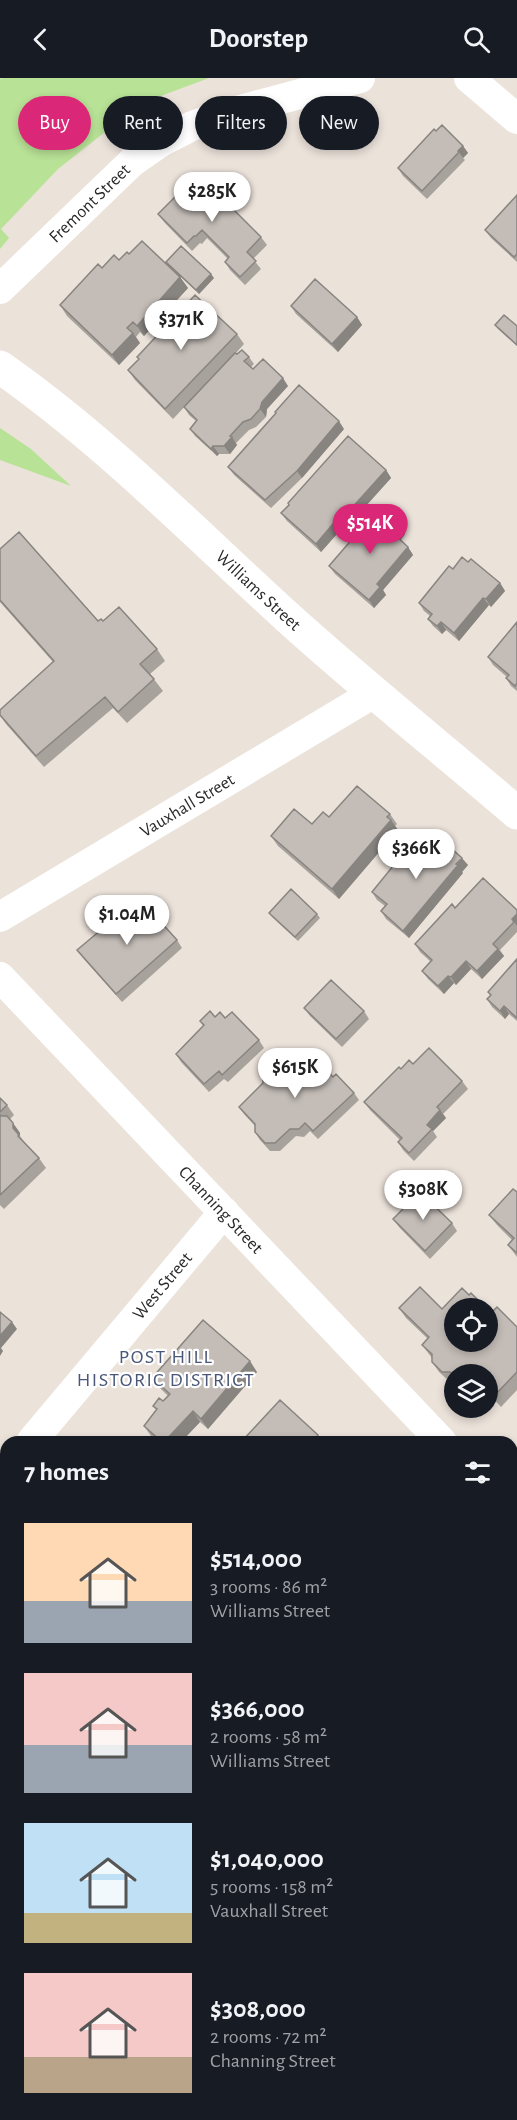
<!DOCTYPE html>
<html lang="en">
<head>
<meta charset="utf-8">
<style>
  body { margin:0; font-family:"Alegreya Sans",sans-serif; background:#242831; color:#f1f3f6; height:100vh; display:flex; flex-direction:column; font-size:22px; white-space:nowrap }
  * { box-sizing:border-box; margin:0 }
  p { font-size:20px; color:#9ea1a6 }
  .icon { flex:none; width:33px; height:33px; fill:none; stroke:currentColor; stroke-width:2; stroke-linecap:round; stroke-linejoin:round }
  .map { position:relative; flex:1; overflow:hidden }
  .panel { position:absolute; left:0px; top:1358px; width:518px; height:686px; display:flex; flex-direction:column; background:#171b24; border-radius:18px 18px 0 0; box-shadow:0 3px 9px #0003 }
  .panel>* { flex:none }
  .guide { position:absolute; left:18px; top:18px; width:482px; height:54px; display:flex; gap:12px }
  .tools { position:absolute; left:444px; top:1220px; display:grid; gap:12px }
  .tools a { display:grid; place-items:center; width:54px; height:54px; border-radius:50%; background:#171b24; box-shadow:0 3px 9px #0003; font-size:30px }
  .price { position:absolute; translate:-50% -51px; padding:0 14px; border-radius:21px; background:#fff; color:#222; font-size:20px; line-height:39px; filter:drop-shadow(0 2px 3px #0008) }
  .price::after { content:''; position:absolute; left:50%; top:36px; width:18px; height:14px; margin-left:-9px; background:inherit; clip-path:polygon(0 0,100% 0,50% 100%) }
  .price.on { background:#db2777; color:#fff }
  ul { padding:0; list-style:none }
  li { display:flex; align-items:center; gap:18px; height:150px; padding:0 24px }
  li span { display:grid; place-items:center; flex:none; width:168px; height:120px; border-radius:0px; color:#555 }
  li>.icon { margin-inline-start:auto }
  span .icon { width:72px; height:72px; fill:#fffc; stroke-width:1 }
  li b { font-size:26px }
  h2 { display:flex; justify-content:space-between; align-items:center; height:72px; padding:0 24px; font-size:26px }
  .chip { padding:0 21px; border-radius:27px; background:#171b24; box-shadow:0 3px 9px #0003; font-size:21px; line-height:54px }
  .chip.on { background:#db2777; color:#fff }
  header { display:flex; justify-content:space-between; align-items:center; height:78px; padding:0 24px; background:#171b24; font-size:27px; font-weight:700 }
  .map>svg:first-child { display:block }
</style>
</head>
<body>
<header><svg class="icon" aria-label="back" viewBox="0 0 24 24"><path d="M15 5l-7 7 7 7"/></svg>Doorstep<svg class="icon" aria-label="search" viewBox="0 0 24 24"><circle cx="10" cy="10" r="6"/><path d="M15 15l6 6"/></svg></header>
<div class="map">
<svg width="517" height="2042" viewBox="0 0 517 2042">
  <rect width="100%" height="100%" fill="#ebe2da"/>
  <!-- green -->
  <path fill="#b8e296" d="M2,0H209L142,25L58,91L1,151L9,160L0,171V1Z
    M0,350L31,371L71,408L0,382Z"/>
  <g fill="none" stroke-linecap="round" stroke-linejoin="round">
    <!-- lane -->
    <path stroke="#fff" stroke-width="15" d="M512,1753L517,1749"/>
    <!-- street -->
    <g stroke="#fff" stroke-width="30">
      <path d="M469,0L517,41"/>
      <path id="s1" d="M0,211L132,84L161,64L192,48L225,36L360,0"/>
      <path id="s2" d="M0,839L374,615"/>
      <path id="s3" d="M0,899L442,1364"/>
      <path id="s4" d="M31,1364L224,1134"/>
      <path d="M0,1401L6,1394"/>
      <path d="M512,1437L517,1442"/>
      <path d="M0,1743L6,1748"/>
      <path d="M332,2037L338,2042"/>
    </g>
    <!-- secondary -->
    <path stroke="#fff" stroke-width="33" id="s5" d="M0,289C103,361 192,452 285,537C360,605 440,669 517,735"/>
    <!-- primary -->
    <path stroke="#efbd5b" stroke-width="33" d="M512,2026L517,2023
      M486,2042L494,2037"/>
  </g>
  <!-- wall -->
  <path fill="#a8a29d" d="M463,68L468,75L463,80L465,82L427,121L403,98L398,90Z
    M517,117V184L491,160L485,152Z
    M158,136L261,159L267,167L253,181L261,191L245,207L230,192L225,184L228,181L207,160L202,166L200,165L192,173L164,144Z
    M129,176L180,199L188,210L144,258L140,254L136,259L140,265L119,287L67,238L60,227L102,190Z
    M166,184L214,200L199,216L169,188Z
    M291,228L357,239L362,247L338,274L296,236Z
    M495,247L517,248V268L498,251Z
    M237,256L244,266L236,275L237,276L249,279L254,286L251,289L253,291L288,308L267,331L266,339L256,349L249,352L236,365L237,367L230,376H219L217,378L195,358L190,351L196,343L189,337L184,329L221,290L173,341L135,302L128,292Z
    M344,351L302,400L271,430L234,397L228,389Z
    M386,392L391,400L346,450L344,448L321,474L287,443L281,435Z
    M374,440L405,456L401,462L408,469L413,477L383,512L386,517L374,530L335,496L329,488Z
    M0,471L98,543H103L157,571L165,583L150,596L163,613L127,645L113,630L44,689L6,646L0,637L53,584L0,524Z
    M468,484L500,505L505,513L491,529L489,527L459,563L446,552L442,556L433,548L428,541L430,538L424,533L419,525L453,491Z
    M517,544V613L511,608L506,600L507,599L493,587L488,579Z
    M390,736L397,746L395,748L398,752L339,821L278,768L271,758L312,746L329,739Z
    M428,762L468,787L462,794L463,795L409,860L386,841L381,833L385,828L377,822L372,814Z
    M455,830L517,832V854L500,872L504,878L482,901L471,891L456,907L454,905L444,916L428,901L422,893L431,884L420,874L415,866Z
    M269,835L317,836L320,840L298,863L272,839Z
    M177,862L182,870L122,924L83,880L77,872Z
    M517,881V943L509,936L505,941L492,929L487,921L491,917L488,914Z
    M304,930L364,933L369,941L342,969L310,938Z
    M215,939L225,940L259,962L264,970L228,1004L224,1001L209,1014L181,984L176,976L203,948L200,943Z
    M314,985L354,1015L359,1022L318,1061L310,1053L304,1059L296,1058L280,1073H270L260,1062L255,1054V1048L244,1036L239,1029L275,997Z
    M413,986L462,1003L468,1011L443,1036L446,1040L433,1053L437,1059L414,1083L403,1072L398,1064L400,1062L370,1032L364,1024L401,991Z
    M0,1020L7,1027L14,1037L10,1041L20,1055V1058L26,1067L39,1080L46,1090L4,1131L0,1127Z
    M517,1114V1179L508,1167L512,1162L497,1147L489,1137Z
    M393,1141L452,1145L457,1153L430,1181L399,1149Z
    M469,1217L491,1235L517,1249V1312L501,1329L491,1318L488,1322V1296H454V1304H450L439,1294L432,1284V1280L422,1267L428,1261L406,1240L399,1230L442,1231Z
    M257,1294L208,1351L200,1344L181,1364H158L151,1358L144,1348L156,1332L153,1328L163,1323L168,1318L160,1310L152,1300Z
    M6,1526V1572L0,1567V1531Z
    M517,1563V1637L515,1635L512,1638V1568Z
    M512,1775H517V1863L512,1867Z
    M0,1835L6,1841V1867L0,1873Z
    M6,1902V1957L0,1952V1925L5,1920L0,1913V1908Z
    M6,2037H40L35,2042H0Z"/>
  <!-- shaded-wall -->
  <path fill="#888480" d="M463,68L468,75L463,80L458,73Z
    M211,196L214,200L199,216L196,212Z
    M180,199L188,210L144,258L137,248Z
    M357,239L362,247L338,274L332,266Z
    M133,255L140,265L119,287L112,277Z
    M283,300L288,308L267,331L266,339L260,331L262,324Z
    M339,343L344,351L302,400L297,393Z
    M232,359L237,367L230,376L224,368Z
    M213,368L219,376L217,378L211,371Z
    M386,392L391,400L346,450L340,443Z
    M338,440L344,448L321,474L316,466Z
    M400,449L405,456L399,464L394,456Z
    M408,469L413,477L383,512L386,517L374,530L369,522L377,506Z
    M500,505L505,513L491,529L486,521Z
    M483,520L489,527L459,563L454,555Z
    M441,544L446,552L442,556L437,548Z
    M391,742L398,752L339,821L332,811Z
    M462,780L468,787L462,794L463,795L409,860L403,853Z
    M517,836V848L512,841Z
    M498,871L504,878L482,901L477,893Z
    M466,883L471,891L456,907L451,899Z
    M448,898L454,905L444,916L438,908Z
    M504,928L509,936L505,941L500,933Z
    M440,1032L446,1040L433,1053L427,1047Z
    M13,1045L20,1055V1058L13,1050Z
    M12,1244L17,1251L1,1270L3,1273L0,1278V1258Z
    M250,1283L257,1294L208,1351L201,1341Z
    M193,1333L200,1344L181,1364H164Z
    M318,1357L323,1364H312Z"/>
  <!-- building -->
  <path fill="#c3bcb7" stroke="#888480" stroke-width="1.5" d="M442,47L463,68L458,73L459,74L422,113L398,90L434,51L436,53Z
    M198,96L261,159L247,174L256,183L240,199L225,184L229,179L202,152L196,158H194L187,165L158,136Z
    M517,117V176L514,179L485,152Z
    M142,163L180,199L137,248L133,244L127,250L133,255L112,277L60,227L98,186L102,190L114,177L119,182L127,174L129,176Z
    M181,168L211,196L196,212L166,184Z
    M315,201L357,239L332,266L291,228Z
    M195,217L237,256L165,331L128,292L139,281L137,279Z
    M504,237L517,248V267L495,247Z
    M242,272L249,279L244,283L253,291L263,281L283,300L262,324L260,331L251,341L243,344L230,358L232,359L224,368H213L211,371L190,351L197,342L184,329L235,275L237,276Z
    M299,307L339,343L297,393L265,422L228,389L276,335L275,334Z
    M348,358L386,392L340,443L338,440L316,466L281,435L289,427L288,425Z
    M381,432L400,449L394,456L408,469L377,506L380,509L369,522L329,488L372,438L374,440Z
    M19,454L98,543L101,541L103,543L119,529L157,571L140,586L154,601L118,634L105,619L36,678L0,637V632L54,583L0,522V471Z
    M462,479L468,484L471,481L500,505L486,521L483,520L454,555L441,544L437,548L428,541L432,536L419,525L449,488L453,491Z
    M517,544V605L515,608L506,600L509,597L488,579Z
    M357,708L390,736L387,739L391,742L332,811L271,758L294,731L312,746L323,734L329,739Z
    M434,755L462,780L456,786L458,787L403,853L381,833L387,826L372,814L402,777L407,782L426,760L428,762Z
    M483,800L517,832V836L512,841L514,844L493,866L498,871L477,893L466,883L451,899L448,898L438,908L422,893L432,882L415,866L452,826L455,830Z
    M291,811L317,836L295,859L269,835Z
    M139,820L177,862L116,916L77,872Z
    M517,881V940L504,928L500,933L487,921L491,917L488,914Z
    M331,902L364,933L336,961L304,930Z
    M210,933L215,939L220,934L225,940L232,934L259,962L222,997L219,993L204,1006L176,976L204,947L200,943Z
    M429,970L462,1003L437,1029L440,1032L427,1047L432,1051L409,1075L398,1064L402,1060L364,1024L399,989L401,991L409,982L413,986Z
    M301,972L314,985L317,982L333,999L336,996L354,1015L313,1053L305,1045L299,1051H290L275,1065H265L255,1054V1046L239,1029L263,1005V1002L273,995L275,997Z
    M0,1020L7,1027L0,1034Z
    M0,1037L2,1038H7L13,1045V1050L19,1057L18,1058L39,1080L0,1117Z
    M513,1111L517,1114V1175L508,1167L514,1160L489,1137Z
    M420,1114L452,1145L425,1173L393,1141Z
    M420,1209L442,1231L462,1210L469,1217L471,1215L486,1230H454V1263H488V1231L491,1235L497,1229L517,1249V1294L494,1318L488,1312V1296H454V1298L450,1294H442L432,1284V1276L422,1267L429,1259L399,1230Z
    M0,1234L12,1244L0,1258Z
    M203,1242L250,1283L201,1341L193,1333L164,1364H162L144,1348L157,1331L153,1328L159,1320L163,1323L170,1316L152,1300Z
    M280,1322L318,1357L312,1364H236L240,1360L243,1362Z
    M5,1525L6,1526V1569L0,1564V1531Z
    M517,1563V1634L512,1629V1568Z
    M6,1615V1626L1,1621Z
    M515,1773L517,1775V1849L512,1852V1775Z
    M0,1835L6,1841V1850L1,1855L4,1856L0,1860Z
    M6,1902V1918L0,1913V1908Z
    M6,1919V1954L0,1949V1925Z
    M6,2016V2037H33L28,2042H0V2022Z
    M144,2037H233L238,2042H149Z"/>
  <g text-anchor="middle" stroke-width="4.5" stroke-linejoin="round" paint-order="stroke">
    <!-- street labels -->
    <g font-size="18" fill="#292929" stroke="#fff">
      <text dy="6" stroke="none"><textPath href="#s1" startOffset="124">Fremont Street</textPath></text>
      <text dy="6" stroke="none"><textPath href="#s5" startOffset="342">Williams Street</textPath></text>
      <text dy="6" stroke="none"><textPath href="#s2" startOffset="218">Vauxhall Street</textPath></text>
      <text dy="6" stroke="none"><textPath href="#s3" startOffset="321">Channing Street</textPath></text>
      <text dy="6" stroke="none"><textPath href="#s4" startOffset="204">West Street</textPath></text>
    </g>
    <!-- neighbourhood labels -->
    <g font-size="20" letter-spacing="1.5" fill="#4a5779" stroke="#fff">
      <text x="166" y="1285">POST HILL<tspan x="166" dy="23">HISTORIC DISTRICT</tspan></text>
    </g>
  </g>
</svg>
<div class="tools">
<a><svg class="icon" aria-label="locate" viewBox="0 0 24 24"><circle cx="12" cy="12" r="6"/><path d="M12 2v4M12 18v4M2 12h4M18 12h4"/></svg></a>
<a><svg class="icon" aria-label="layers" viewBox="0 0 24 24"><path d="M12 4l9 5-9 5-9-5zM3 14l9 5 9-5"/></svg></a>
</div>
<b class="price" style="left:212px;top:145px">$285K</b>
<b class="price" style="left:181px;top:273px">$371K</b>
<b class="price on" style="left:370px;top:477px">$514K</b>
<b class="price" style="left:416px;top:802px">$366K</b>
<b class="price" style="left:127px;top:868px">$1.04M</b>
<b class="price" style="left:295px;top:1021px">$615K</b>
<b class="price" style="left:423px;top:1143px">$308K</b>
<div class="guide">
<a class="chip on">Buy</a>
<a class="chip">Rent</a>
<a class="chip">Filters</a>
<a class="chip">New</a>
</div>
<section class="panel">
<h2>7 homes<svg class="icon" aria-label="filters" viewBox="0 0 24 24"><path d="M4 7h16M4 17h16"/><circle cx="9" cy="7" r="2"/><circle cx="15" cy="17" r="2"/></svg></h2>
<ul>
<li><span style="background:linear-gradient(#ffd9b3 65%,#9aa5b1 0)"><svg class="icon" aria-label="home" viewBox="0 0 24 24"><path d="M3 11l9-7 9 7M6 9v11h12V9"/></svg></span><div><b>$514,000</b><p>3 rooms · 86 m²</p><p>Williams Street</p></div></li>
<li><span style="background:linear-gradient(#f6c9c9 60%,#9aa5b1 0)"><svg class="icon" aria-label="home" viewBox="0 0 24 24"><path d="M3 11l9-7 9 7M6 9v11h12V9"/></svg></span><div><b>$366,000</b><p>2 rooms · 58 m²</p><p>Williams Street</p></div></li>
<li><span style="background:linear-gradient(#bfe0f5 75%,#c2b280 0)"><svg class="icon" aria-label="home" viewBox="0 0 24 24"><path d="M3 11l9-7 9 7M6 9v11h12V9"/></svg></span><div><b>$1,040,000</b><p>5 rooms · 158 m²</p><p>Vauxhall Street</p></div></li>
<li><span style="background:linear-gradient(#f6c9c9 70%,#b9a48a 0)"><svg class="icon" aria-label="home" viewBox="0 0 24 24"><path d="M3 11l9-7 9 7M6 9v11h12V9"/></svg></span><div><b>$308,000</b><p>2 rooms · 72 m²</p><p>Channing Street</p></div></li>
</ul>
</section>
</div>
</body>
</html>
